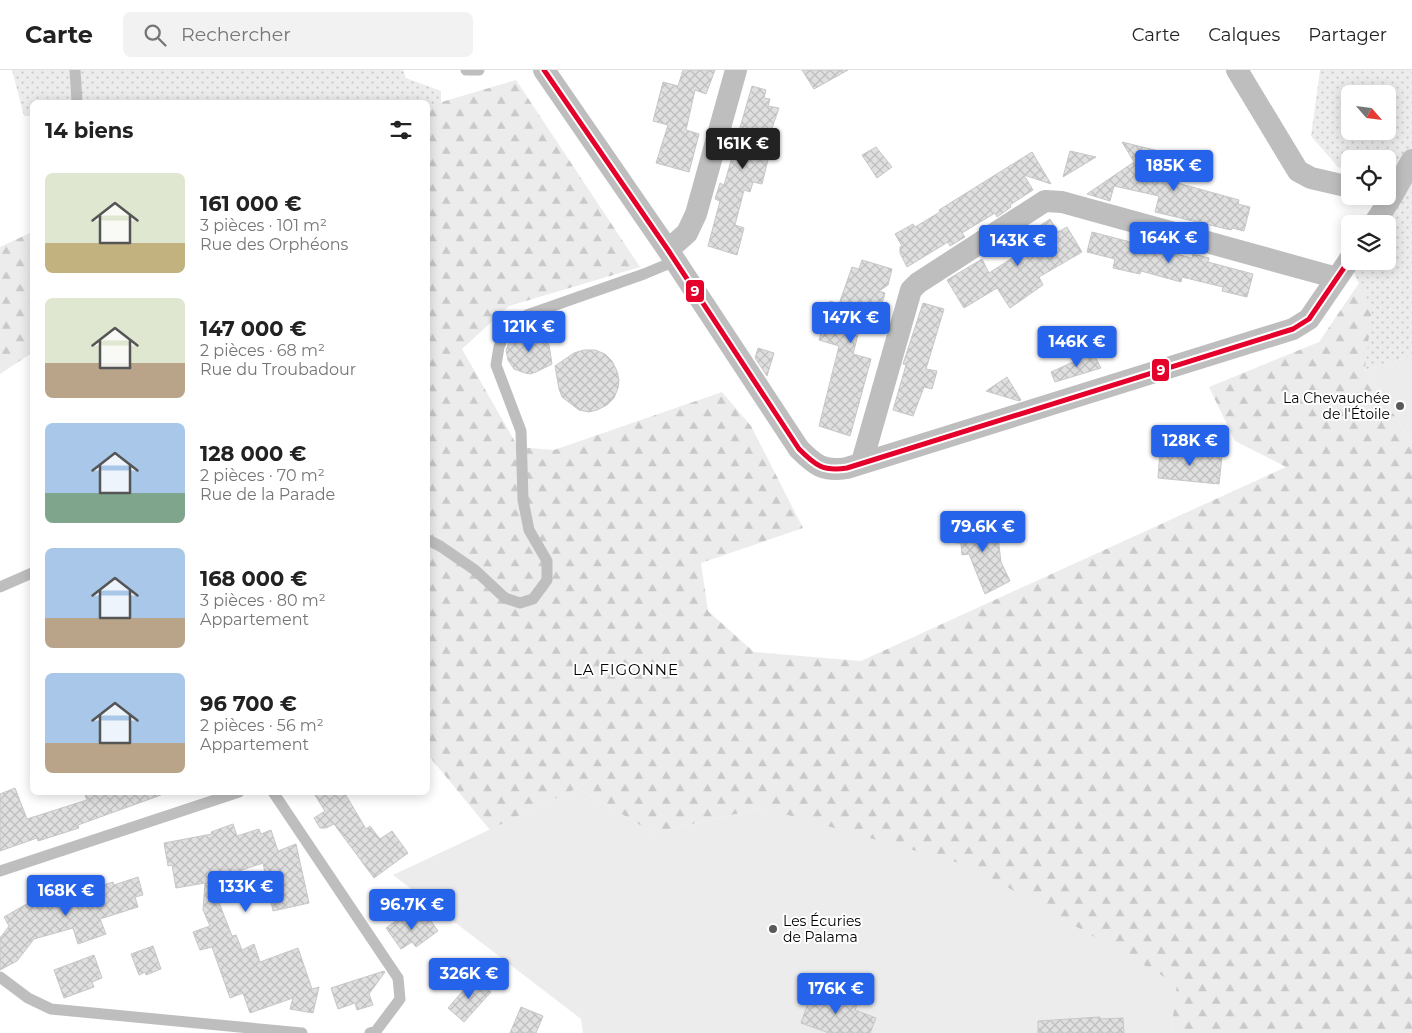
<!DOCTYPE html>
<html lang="fr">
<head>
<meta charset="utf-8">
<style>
  body { margin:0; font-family:Montserrat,sans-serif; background:#f2f2f2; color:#222; height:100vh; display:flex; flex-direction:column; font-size:19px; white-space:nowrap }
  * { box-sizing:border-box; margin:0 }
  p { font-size:16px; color:#767676 }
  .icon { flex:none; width:28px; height:28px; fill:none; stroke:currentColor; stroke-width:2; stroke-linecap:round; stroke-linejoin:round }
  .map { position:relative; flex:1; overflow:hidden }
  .side { position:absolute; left:30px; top:30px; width:400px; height:695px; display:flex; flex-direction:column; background:#fff; border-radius:8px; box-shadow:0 2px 12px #0003 }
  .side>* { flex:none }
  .needle { width:32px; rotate:118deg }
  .fabs { position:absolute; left:1341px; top:15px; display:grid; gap:10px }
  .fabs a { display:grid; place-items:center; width:55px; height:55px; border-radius:8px; background:#fff; box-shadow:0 2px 12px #0003; font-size:25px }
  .price { position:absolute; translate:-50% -42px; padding:0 11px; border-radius:5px; background:#2563eb; color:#fff; font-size:16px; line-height:32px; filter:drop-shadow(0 1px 2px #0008) }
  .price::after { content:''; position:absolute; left:50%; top:30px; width:15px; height:11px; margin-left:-8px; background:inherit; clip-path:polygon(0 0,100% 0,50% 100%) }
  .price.active { background:#222; color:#fff }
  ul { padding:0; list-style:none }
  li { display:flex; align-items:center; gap:15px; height:125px; padding:0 15px }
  li span { display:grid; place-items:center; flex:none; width:140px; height:100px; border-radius:8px; color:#555 }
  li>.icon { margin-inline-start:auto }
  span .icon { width:60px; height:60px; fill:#fffc; stroke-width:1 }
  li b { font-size:21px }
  h2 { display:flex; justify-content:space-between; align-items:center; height:60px; padding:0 15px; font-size:21px }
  header { display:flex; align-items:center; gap:30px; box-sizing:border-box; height:70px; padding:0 25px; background:#fff; border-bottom:1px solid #e0e0e0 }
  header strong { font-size:24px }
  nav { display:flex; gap:28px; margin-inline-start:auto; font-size:18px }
  .search { width:350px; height:45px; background:#f2f2f2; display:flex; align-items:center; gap:12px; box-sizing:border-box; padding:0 18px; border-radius:8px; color:#767676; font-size:19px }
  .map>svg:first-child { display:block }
</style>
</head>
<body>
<header>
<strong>Carte</strong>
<div class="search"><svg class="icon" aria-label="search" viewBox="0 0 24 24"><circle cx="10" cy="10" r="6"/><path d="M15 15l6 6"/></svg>Rechercher</div>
<nav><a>Carte</a><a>Calques</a><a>Partager</a></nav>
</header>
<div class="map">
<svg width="1412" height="963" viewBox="0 0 1412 963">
  <defs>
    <pattern id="grass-dots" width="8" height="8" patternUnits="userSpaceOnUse" patternTransform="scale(1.25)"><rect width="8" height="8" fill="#ececec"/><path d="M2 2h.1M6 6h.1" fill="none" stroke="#c9c9c9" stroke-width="1.8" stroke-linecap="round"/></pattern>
    <pattern id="forest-firs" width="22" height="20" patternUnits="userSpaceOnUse" patternTransform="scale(1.25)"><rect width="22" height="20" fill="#ececec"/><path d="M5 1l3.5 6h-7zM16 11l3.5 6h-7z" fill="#c9c9c9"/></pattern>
    <pattern id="building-cross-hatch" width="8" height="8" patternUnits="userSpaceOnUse" patternTransform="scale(1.25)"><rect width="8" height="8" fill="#dfdfdf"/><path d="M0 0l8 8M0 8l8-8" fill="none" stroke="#bebebe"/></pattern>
  </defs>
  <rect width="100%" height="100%" fill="#fff"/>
  <!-- grass -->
  <path fill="url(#grass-dots)" fill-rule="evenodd" d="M12,0H403L406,8L441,21V33L428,36V32H32V46H24Z
    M1320,0H1412V286L1365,300L1371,238L1344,183L1350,173V191H1388V154H1363L1393,107L1388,106V89H1350V99L1338,97L1311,66ZM1350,24H1388V61H1350Z"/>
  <!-- forest -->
  <path fill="url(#forest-firs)" d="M516,10L640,197L509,236L462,279L518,377L554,380L722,322L751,356L803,458L701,493L708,541L754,582L861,591L1286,397L1235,371L1209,317L1319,272L1359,213L1372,238L1365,300L1412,372V963H1171L1176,914L763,738L653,763L578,718L490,760L428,685V36Z
    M32,162V283L0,304V177Z"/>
  <!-- pitch -->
  <path fill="#ececec" d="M1412,286V372L1365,300Z
    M578,718L653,763L763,738L970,796L1177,914L1171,963H583L581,949L393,805Z"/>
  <!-- building -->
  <path fill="url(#building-cross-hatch)" stroke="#c7c7c7" d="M683,0H715L706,24L695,20L686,60L699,64L689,102L656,93L668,55L653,51L663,12L678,16Z
    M802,0H848L814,19Z
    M752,16L766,20L764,28L770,29L768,36L779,38L763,84L769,86L762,114L753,112L750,122L744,120L735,155L744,158L737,185L708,176L720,131L715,129L720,113L724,115L735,77L730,76L734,59L739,61Z
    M1122,72L1163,82L1160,92L1178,98L1174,112L1239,130L1238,134L1250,137L1244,161L1232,158L1231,160L1155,142L1159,126L1114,116L1110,131L1087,124L1134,92Z
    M876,77L892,97L877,108L862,85Z
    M1070,81L1096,87L1063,107Z
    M1032,82L1051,114L1024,105L1033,120L1010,135L1011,137L997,147L995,143L962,163L965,167L950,176L948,172L907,197L900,183V177L902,176L895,164L913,154L915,157L940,142L939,140Z
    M1050,149L1058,162L1067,157L1082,182L1039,207L1043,215L1010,238L997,218L964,238L947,210L982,189L989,203L1023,181L1017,171Z
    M1092,162L1138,174L1139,169L1156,174L1155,179L1192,188L1193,184L1209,188L1208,192L1253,204L1247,227L1222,221L1223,217L1182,207L1181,212L1141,201L1140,204L1113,198L1115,189L1087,182Z
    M862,190L892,199L888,215L879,221L885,223L879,245L864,241L853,284L871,289L850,366L819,356L839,276L819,270L830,231L839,234L852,197L859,199Z
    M923,233L944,239L926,299L937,301L932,319L924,317L913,346L893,340L906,295L903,294Z
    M527,261L538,263L546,270L549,275L552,294L536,302L530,304L525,303L514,299L508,290L506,280L510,271L515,266Z
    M758,278L774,283L767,306L755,288Z
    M584,280H595L605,284L612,291L617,301L619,310L618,318L614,328L607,335L597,340L589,342L579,340L562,327L559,319L555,296L574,283Z
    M1093,283L1101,298L1055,312L1051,302Z
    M1007,307L1021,330L1019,331L986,321Z
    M1160,380L1222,386L1219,414L1158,408Z
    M996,451L1001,492L1010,511L985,524L969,484L962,485L961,473H956L954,455Z
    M15,718L27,749L87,730L84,722H161V725L78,755L79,758L38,771L37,768L0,781V724Z
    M313,722H344L366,759L370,756L380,769L392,761L408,783L374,808L334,754L326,758H320L314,748L325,741Z
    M233,754L237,766L259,759L261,764L271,760L278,781L296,774L309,833L273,841L263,793L215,809V811L211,812L232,866L236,865L242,880L254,874L260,892L298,878L312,919L319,917L313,943L290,939L293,928L250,943L243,923L230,928L212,877L200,880L193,862L210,856L203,840L205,813L176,818L172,795L168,796L164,773L212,764L211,762Z
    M138,807L143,825L135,827L138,837L100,849L106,864L78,874L73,858L34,869L17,891L0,900V868L9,856L4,847L30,832L46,828L48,833L96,820V817L113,812L114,815Z
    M426,844L438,861L416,877L412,872L401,879L386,858L403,846L409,855Z
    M153,876L161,899L146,905L145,902L139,905L131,884Z
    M94,885L102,908L92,912L94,917L64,928L54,900Z
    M384,901L385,902L369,924L373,935L357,940L355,933L338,939L331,918Z
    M474,908L491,922L464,952L448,938Z
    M817,917L858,933L855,940L876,948L870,963H829L801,953L809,930H812Z
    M521,937L543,946L536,963H510Z
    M1100,947V949L1123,948L1124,963H1038V951Z"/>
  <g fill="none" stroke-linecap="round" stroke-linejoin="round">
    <!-- lane -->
    <path stroke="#bebebe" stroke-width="11" d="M75,0L77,32
      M466,0H479
      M428,470L440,476L475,500L505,528L520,533L533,529L547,510V491L529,460L523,430L521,361L496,295L499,277L508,256L527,245L644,204L675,191
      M0,517L32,503
      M273,722L398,908L400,929L376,961L370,963
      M0,801L239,722
      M0,907L28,928L51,939L302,963"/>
    <!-- street -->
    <path stroke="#bebebe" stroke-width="22" d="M544,0L668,180L799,379C815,395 823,402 847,398L1293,259L1309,249L1350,189
      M1237,0L1298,101L1311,108L1350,117
      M1374,154L1392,126L1412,90
      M668,180L687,163L696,144L736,0
      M862,392L911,220L918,213L1045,131L1062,132L1337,208"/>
    <!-- bus-1 casing -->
    <g stroke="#fff" stroke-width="9">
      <path id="bus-1" d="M544,0L668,180L799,379C815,395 823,402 847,398L1293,259L1309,249L1350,189"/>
    </g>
    <!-- bus-1 -->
    <use href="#bus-1" stroke="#e4002b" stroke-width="5"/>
  </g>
  <!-- markers -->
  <g fill="#595959" stroke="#fff" stroke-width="2">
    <circle cx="1400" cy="336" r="5"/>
    <circle cx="773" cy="859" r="5"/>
  </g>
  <g text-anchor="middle" stroke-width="4" stroke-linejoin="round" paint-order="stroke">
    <!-- poi labels -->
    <g font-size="14" fill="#000" stroke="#fff" text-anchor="end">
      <text x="1390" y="333">La Chevauchée<tspan x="1390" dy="16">de l'Étoile</tspan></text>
      <text x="783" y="856" text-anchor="start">Les Écuries<tspan x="783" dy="16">de Palama</tspan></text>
    </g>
    <!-- neighbourhood labels -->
    <g font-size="15" letter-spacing="1" fill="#000" stroke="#fff">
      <text x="626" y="605">LA FIGONNE</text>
    </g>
  </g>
  <g stroke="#fff" stroke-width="2">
    <rect x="685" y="209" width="20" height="24" rx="5" fill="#e4002b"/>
    <rect x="1151" y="288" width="19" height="24" rx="5" fill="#e4002b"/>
  </g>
  <g font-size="14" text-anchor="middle" font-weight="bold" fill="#fff">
    <text x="695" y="226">9</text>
    <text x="1161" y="305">9</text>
  </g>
</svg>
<div class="fabs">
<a><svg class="needle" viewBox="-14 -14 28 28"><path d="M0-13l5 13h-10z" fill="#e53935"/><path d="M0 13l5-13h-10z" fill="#767676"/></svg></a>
<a><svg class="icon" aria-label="locate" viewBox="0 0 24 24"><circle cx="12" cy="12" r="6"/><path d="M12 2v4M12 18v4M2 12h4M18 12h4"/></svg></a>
<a><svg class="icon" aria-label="layers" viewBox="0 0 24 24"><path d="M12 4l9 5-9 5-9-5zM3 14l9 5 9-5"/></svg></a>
</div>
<b class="price active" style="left:743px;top:100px">161K €</b>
<b class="price" style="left:1174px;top:122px">185K €</b>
<b class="price" style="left:1169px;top:194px">164K €</b>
<b class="price" style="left:1018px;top:197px">143K €</b>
<b class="price" style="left:851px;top:274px">147K €</b>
<b class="price" style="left:529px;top:283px">121K €</b>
<b class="price" style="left:1077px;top:298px">146K €</b>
<b class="price" style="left:1190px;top:397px">128K €</b>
<b class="price" style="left:983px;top:483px">79.6K €</b>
<b class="price" style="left:246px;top:843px">133K €</b>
<b class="price" style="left:66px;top:847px">168K €</b>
<b class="price" style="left:412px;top:861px">96.7K €</b>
<b class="price" style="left:469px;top:930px">326K €</b>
<b class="price" style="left:836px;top:945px">176K €</b>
<section class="side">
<h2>14 biens<svg class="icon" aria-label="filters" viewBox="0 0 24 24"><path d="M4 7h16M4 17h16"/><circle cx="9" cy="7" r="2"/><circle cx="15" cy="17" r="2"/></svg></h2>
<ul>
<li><span style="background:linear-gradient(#dfe7d0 70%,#c2b280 0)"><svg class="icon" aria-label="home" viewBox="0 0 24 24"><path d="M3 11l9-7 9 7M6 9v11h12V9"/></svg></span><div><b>161 000 €</b><p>3 pièces · 101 m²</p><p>Rue des Orphéons</p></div></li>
<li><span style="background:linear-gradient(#dfe7d0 65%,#b9a48a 0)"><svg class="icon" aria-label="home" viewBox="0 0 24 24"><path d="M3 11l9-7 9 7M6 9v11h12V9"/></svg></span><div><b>147 000 €</b><p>2 pièces · 68 m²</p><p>Rue du Troubadour</p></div></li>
<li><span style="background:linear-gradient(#a9c7e8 70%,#7fa58c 0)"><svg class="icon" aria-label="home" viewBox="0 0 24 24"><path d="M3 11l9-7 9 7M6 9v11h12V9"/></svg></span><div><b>128 000 €</b><p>2 pièces · 70 m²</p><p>Rue de la Parade</p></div></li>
<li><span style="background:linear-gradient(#a9c7e8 70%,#b9a48a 0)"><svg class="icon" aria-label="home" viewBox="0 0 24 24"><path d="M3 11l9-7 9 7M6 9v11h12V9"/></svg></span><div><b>168 000 €</b><p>3 pièces · 80 m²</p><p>Appartement</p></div></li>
<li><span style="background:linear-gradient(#a9c7e8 70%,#b9a48a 0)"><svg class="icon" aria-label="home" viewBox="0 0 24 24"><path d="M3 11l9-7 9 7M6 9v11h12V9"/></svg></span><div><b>96 700 €</b><p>2 pièces · 56 m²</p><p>Appartement</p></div></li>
</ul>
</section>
</div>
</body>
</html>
